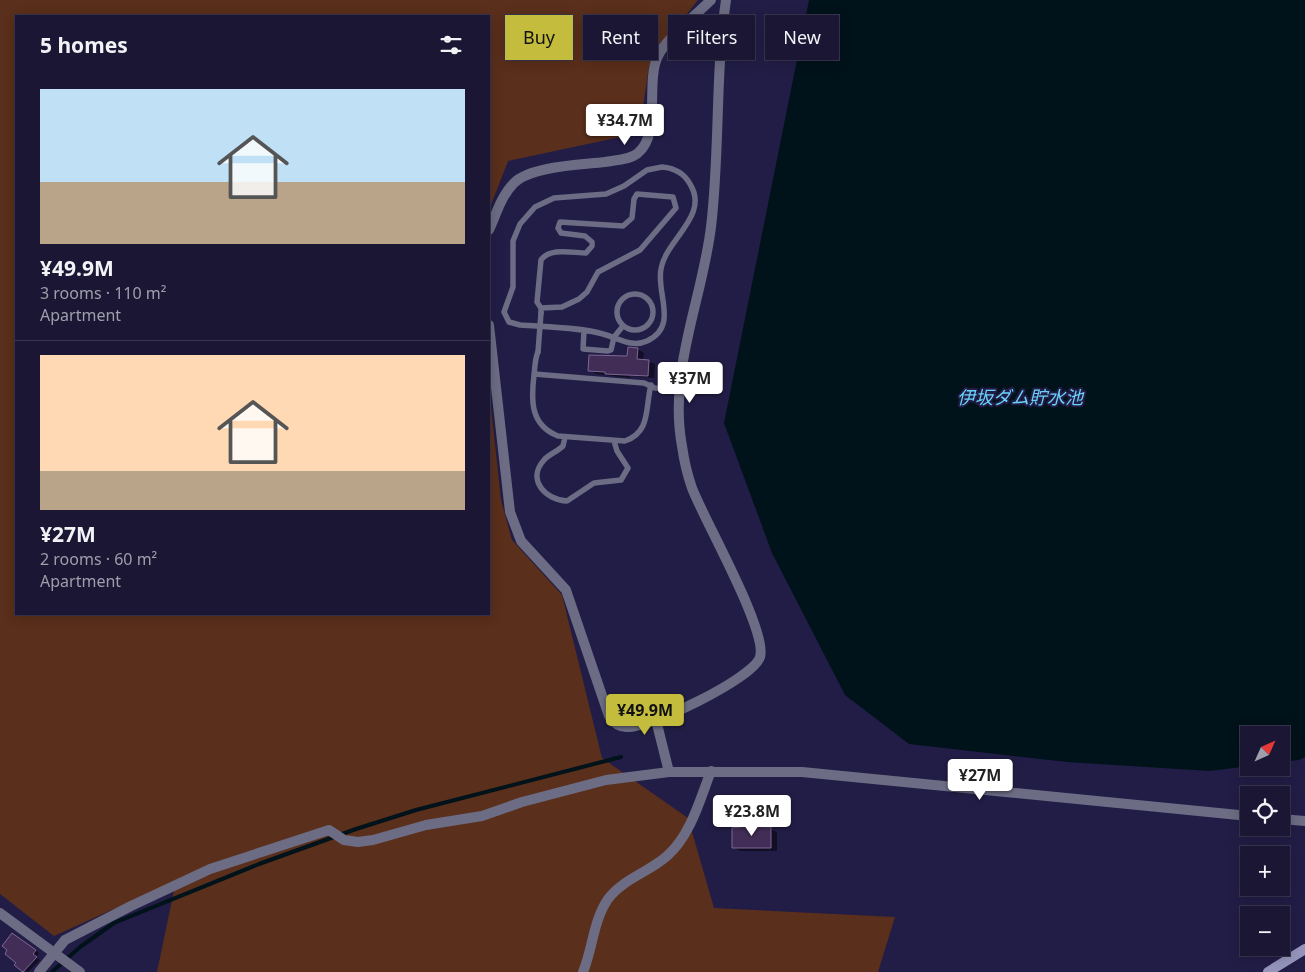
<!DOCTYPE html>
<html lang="en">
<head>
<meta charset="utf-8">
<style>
  body { margin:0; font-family:"Noto Sans","Noto Sans JP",sans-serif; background:#231f3c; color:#f1f3f6; height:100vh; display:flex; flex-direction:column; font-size:19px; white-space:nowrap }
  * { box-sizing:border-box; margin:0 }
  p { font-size:16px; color:#9f9fac }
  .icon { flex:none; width:28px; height:28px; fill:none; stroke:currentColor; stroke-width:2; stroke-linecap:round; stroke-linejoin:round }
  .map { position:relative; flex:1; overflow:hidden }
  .panel { position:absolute; left:15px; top:15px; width:475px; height:600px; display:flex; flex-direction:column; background:#1a1634; border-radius:0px; box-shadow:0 2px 12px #0003,0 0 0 1px #38354f }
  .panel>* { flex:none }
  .hud { position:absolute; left:505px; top:15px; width:475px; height:45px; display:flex; gap:10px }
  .needle { width:32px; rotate:45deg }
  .buttons { position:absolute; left:1240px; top:726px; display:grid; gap:10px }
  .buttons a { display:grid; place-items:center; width:50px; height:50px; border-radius:0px; background:#1a1634; box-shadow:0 2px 12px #0003,0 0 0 1px #38354f; font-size:25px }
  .price { position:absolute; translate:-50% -42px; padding:0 11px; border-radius:5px; background:#fff; color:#222; font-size:16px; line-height:32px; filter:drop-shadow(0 1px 2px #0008) }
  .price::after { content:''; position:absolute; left:50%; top:30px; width:15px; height:11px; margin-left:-8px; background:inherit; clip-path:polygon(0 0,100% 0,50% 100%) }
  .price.current { background:#c4bc3d; color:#111 }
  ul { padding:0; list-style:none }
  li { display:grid; align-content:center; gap:10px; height:265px; padding:0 25px }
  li+li { border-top:1px solid #38354f }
  li span { display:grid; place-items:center; height:155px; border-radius:0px; color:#555 }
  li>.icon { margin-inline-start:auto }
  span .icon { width:90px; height:90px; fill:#fffc; stroke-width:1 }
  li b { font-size:21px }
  h2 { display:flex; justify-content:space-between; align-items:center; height:60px; padding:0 25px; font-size:21px }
  .chip { padding:0 18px; border-radius:0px; background:#1a1634; box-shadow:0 2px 12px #0003,0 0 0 1px #38354f; font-size:18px; line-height:45px }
  .chip.current { background:#c4bc3d; color:#111 }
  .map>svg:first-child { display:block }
</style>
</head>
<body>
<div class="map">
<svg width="1305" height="972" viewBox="0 0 1305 972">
  <rect width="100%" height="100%" fill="#221d46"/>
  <!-- green -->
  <path fill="#5a2f1b" d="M0,0H698L655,54L649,67L639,133L508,161L489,210V16H16V614H489V388L501,500L512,540L562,595L602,758L688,818L714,908L895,917L878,972H157L176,881L54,936L0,894Z"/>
  <!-- water -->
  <path fill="#00121a" d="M809,0H1305V757L1299,760L1281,762V735H1249V766L1210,771L1067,762L909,744L845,695L772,553L724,423Z"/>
  <!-- shadow -->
  <path fill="#0007" d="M638,349L644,353L643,360L655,364L654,378L630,376V378L596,374L590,370L628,357Z
    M770,829L777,832V851H740L733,847Z
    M16,936L39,953L36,957L40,960L28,972L16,965L18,962Z"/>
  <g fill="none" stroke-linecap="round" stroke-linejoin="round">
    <!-- stream -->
    <path stroke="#00121a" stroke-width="4" d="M52,972L80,947L114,923L259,864L356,829L416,810L621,757"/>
  </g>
  <!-- building -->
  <path fill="#422d57" stroke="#7d6795" d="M628,347L638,348L637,359L649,360L648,376L605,374V372L588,371L589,355L627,356Z
    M747,826L771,827V848H732V828Z
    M12,933L36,950L33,954L37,957L23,972L14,965L16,963L5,954L7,950L2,946Z"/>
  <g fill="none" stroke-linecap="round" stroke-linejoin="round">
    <!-- lane -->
    <path stroke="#6c6c84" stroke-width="5.5" d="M662,167C674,168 684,173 690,184C710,216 666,239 661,269C656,294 679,326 647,341C632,348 618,338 603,334C578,327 546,327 520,325L509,322L504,312L513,287V241L520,224L535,207L554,198L606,194L624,186L647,170Z
      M617 312a18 18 0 1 1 36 0a18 18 0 1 1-36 0Z
      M541,313V308L537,302L541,260C550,247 573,253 586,253L592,246V242L585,236L561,233L558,228L560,222L623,226L632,218L634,199L637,194L673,197L676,208L640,250L598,272L587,292L579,299L562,307L541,308
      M584,331L583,349L608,351L611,350L614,337L623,326
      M538,352C535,358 535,367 534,375C531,400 530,425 558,436L625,441C651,432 645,408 651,385
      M534,374L644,383L655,388L678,390
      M565,437L563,446C557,452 549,454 544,460C526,480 546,500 567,501L594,483L621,480L628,468L617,451L614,441"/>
    <!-- street -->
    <path stroke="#6c6c84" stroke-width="10" d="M489,230C496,215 501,196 514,183C531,166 581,165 605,162C615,160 630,160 638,153C661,134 646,85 657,58C665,39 696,15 711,0
      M489,325L510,512L521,541L566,590L609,716C613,722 618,727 626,727C648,729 753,679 760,657C768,631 704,520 692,488C687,474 684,460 682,446C668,370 702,301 711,227C720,152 715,75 726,0
      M656,720L669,772H802L1249,816
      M1281,819L1305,821
      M0,913L80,972
      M39,972L65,940L131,906L210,869L329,830L344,840L358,842L373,840L426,825L482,816L522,802L606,780L669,772
      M583,972C593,948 593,921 608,899C623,879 649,872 667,856C691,835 700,799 711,771"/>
    <!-- secondary -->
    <path stroke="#9594bb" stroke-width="10" d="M1268,972L1305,949"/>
    <!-- lane-bridge -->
    <path stroke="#6c6c84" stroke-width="5.5" d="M538,352L541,313"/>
  </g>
  <g text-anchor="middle" stroke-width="4" stroke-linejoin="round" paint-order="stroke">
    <!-- water labels -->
    <g font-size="18" font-style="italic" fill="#69d2fa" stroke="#221d46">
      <text x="1020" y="404">伊坂ダム貯水池</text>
    </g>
  </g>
</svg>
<div class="buttons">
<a><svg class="needle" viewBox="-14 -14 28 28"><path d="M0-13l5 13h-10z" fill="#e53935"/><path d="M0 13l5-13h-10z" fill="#9f9fac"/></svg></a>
<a><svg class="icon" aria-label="locate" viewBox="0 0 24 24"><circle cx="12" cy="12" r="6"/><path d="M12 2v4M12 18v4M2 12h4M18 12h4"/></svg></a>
<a>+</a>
<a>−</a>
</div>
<b class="price" style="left:625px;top:146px">¥34.7M</b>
<b class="price" style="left:690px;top:404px">¥37M</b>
<b class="price current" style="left:645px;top:736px">¥49.9M</b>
<b class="price" style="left:980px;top:801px">¥27M</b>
<b class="price" style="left:752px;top:837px">¥23.8M</b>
<div class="hud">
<a class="chip current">Buy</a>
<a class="chip">Rent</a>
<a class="chip">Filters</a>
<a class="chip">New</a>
</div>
<section class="panel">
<h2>5 homes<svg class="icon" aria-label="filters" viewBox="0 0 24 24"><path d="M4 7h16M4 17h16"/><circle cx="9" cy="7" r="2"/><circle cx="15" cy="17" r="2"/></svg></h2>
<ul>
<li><span style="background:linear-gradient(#bfe0f5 60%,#b9a48a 0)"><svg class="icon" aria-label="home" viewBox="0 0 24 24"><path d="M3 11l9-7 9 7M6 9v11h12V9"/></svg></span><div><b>¥49.9M</b><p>3 rooms · 110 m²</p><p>Apartment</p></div></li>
<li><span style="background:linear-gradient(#ffd9b3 75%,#b9a48a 0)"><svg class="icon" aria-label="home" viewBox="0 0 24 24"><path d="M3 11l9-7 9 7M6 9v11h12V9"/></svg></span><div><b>¥27M</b><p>2 rooms · 60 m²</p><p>Apartment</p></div></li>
</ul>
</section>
</div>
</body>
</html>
